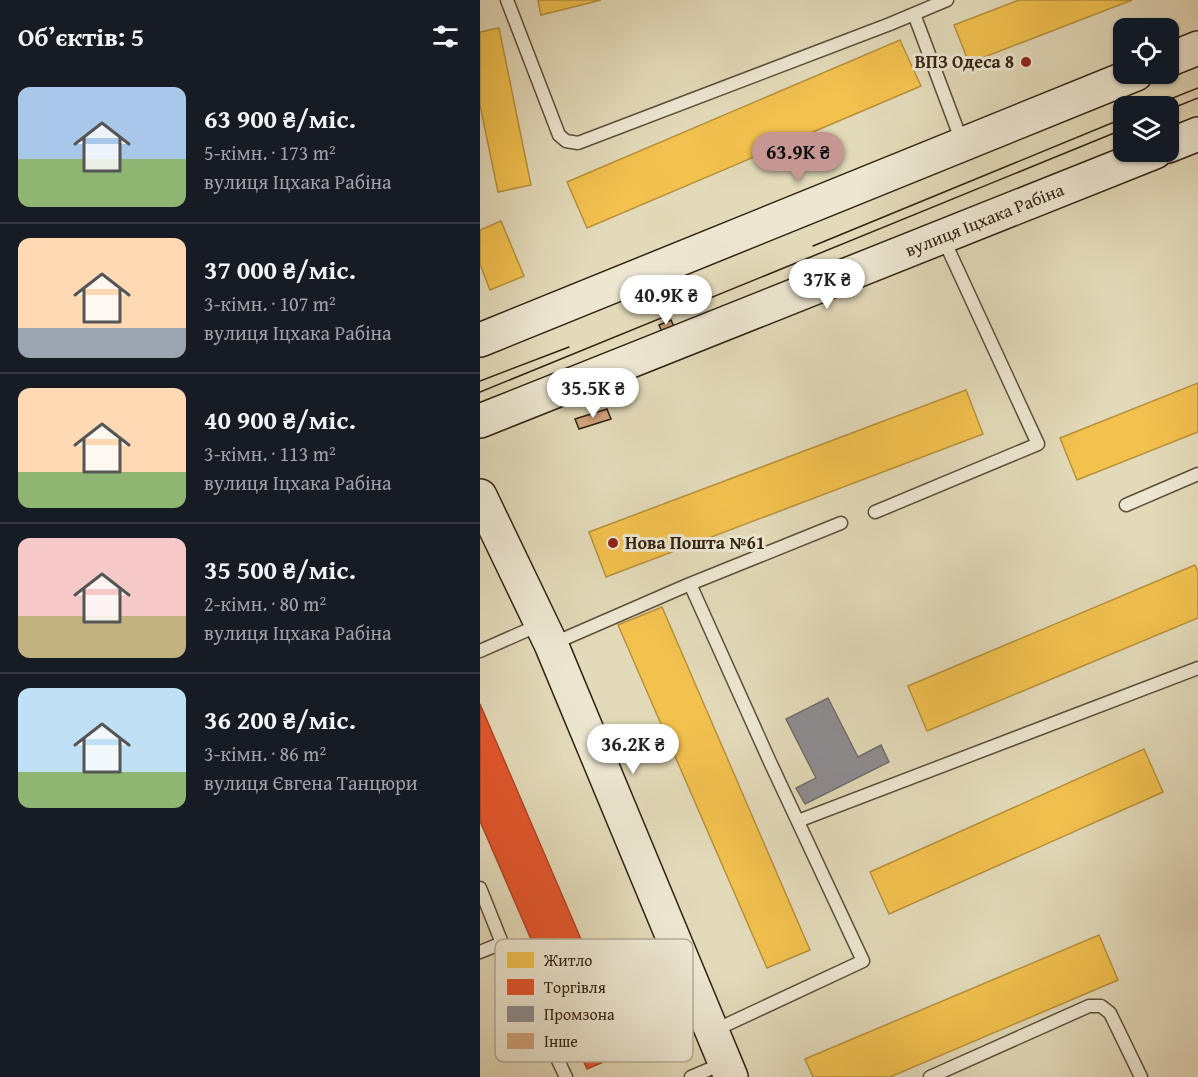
<!DOCTYPE html>
<html lang="uk">
<head>
<meta charset="utf-8">
<style>
  body { margin:0; font-family:"Gentium Book Plus",serif; background:#20242c; color:#f1f3f6; height:100vh; display:flex; flex-direction:column; font-size:22px; white-space:nowrap }
  * { box-sizing:border-box; margin:0 }
  p { font-size:20px; color:#9ea1a6 }
  .icon { flex:none; width:33px; height:33px; fill:none; stroke:currentColor; stroke-width:2; stroke-linecap:round; stroke-linejoin:round }
  .map { position:relative; flex:1; overflow:hidden }
  .sheet { display:flex; flex-direction:column; background:#171b24; width:480px }
  .sheet>* { flex:none }
  .buttons { position:absolute; left:633px; top:18px; display:grid; gap:12px }
  .buttons a { display:grid; place-items:center; width:66px; height:66px; border-radius:12px; background:#171b24; box-shadow:0 2px 4px #0004; font-size:30px }
  .price { position:absolute; translate:-50% -51px; padding:0 14px; border-radius:21px; background:#fff; color:#222; font-size:20px; line-height:39px; filter:drop-shadow(0 2px 3px #0008) }
  .price::after { content:''; position:absolute; left:50%; top:36px; width:18px; height:14px; margin-left:-9px; background:inherit; clip-path:polygon(0 0,100% 0,50% 100%) }
  .price.current { background:#c59692; color:#111 }
  ul { padding:0; list-style:none }
  li { display:flex; align-items:center; gap:18px; height:150px; padding:0 18px }
  li+li { border-top:2px solid #363941 }
  li span { display:grid; place-items:center; flex:none; width:168px; height:120px; border-radius:12px; color:#555 }
  li>.icon { margin-inline-start:auto }
  span .icon { width:72px; height:72px; fill:#fffc; stroke-width:1 }
  li b { font-size:26px }
  h2 { display:flex; justify-content:space-between; align-items:center; height:72px; padding:0 18px; font-size:26px }
  main { display:flex; flex:1; min-height:0 }
  .map>svg:first-child { display:block }
</style>
</head>
<body>
<main>
<section class="sheet">
<h2>Об’єктів: 5<svg class="icon" aria-label="filters" viewBox="0 0 24 24"><path d="M4 7h16M4 17h16"/><circle cx="9" cy="7" r="2"/><circle cx="15" cy="17" r="2"/></svg></h2>
<ul>
<li><span style="background:linear-gradient(#a9c7e8 60%,#8fb573 0)"><svg class="icon" aria-label="home" viewBox="0 0 24 24"><path d="M3 11l9-7 9 7M6 9v11h12V9"/></svg></span><div><b>63 900 ₴/міс.</b><p>5-кімн. · 173 m²</p><p>вулиця Іцхака Рабіна</p></div></li>
<li><span style="background:linear-gradient(#ffd9b3 75%,#9aa5b1 0)"><svg class="icon" aria-label="home" viewBox="0 0 24 24"><path d="M3 11l9-7 9 7M6 9v11h12V9"/></svg></span><div><b>37 000 ₴/міс.</b><p>3-кімн. · 107 m²</p><p>вулиця Іцхака Рабіна</p></div></li>
<li><span style="background:linear-gradient(#ffd9b3 70%,#8fb573 0)"><svg class="icon" aria-label="home" viewBox="0 0 24 24"><path d="M3 11l9-7 9 7M6 9v11h12V9"/></svg></span><div><b>40 900 ₴/міс.</b><p>3-кімн. · 113 m²</p><p>вулиця Іцхака Рабіна</p></div></li>
<li><span style="background:linear-gradient(#f6c9c9 65%,#c2b280 0)"><svg class="icon" aria-label="home" viewBox="0 0 24 24"><path d="M3 11l9-7 9 7M6 9v11h12V9"/></svg></span><div><b>35 500 ₴/міс.</b><p>2-кімн. · 80 m²</p><p>вулиця Іцхака Рабіна</p></div></li>
<li><span style="background:linear-gradient(#bfe0f5 70%,#8fb573 0)"><svg class="icon" aria-label="home" viewBox="0 0 24 24"><path d="M3 11l9-7 9 7M6 9v11h12V9"/></svg></span><div><b>36 200 ₴/міс.</b><p>3-кімн. · 86 m²</p><p>вулиця Євгена Танцюри</p></div></li>
</ul>
</section>
<div class="map">
<svg width="718" height="1077" viewBox="0 0 718 1077">
  <rect width="100%" height="100%" fill="#e3dab9"/>
  <filter id="stains"><feTurbulence type="fractalNoise" baseFrequency=".00333" numOctaves="4"/><feColorMatrix values="0 0 0 0 .2 0 0 0 0 .09 0 0 0 0 .02 0 0 0 .5 -.17"/></filter>
  <radialGradient id="worn" r=".72"><stop offset=".6" stop-color="#630" stop-opacity="0"/><stop offset="1" stop-color="#630" stop-opacity=".3"/></radialGradient>
  <!-- homes -->
  <path fill="#f2c14e" stroke="#b8913c" stroke-width="1.5" d="M58,0H121L61,15Z
    M539,0H652L489,63L474,25Z
    M19,28L51,185L18,192L0,105V32Z
    M420,40L441,86L107,228L87,182Z
    M21,221L44,276L10,290L0,264V230Z
    M718,383V432L597,480L580,438Z
    M486,390L503,434L126,577L109,532Z
    M715,565L718,572V618L447,731L428,686Z
    M182,607L330,950L287,968L138,625Z
    M664,749L683,792L409,914L390,872Z
    M619,935L638,980L410,1077H333L325,1059Z"/>
  <!-- shops -->
  <path fill="#e4572e" stroke="#af4725" stroke-width="1.5" d="M0,704L149,1051L107,1069L0,821Z"/>
  <!-- industry -->
  <path fill="#8d8d92" stroke="#726d6b" stroke-width="1.5" d="M348,698L378,757L401,745L409,762L325,804L316,788L336,778L306,719Z"/>
  <!-- building -->
  <path fill="#d2a47c" stroke="#322211" stroke-width="1.5" d="M191,320L194,327L182,332L179,325Z
    M127,409L131,419L99,429L95,419Z"/>
  <g fill="none" stroke-linecap="round" stroke-linejoin="round">
    <!-- lane casing -->
    <g stroke="#5e503b" stroke-width="15">
      <path id="lane" d="M27,0L79,135L86,141L98,143L410,24L467,0
        M434,14L482,142
        M646,505L718,474
        M395,512L558,444L463,238
        M210,584L361,523
        M72,644L210,584L290,762L383,961L233,1031
        M0,651L59,625
        M318,821L718,668
        M0,888L22,943L86,1077
        M0,952L22,943
        M211,1077L244,1063
        M450,1077L609,1006H621L630,1013L661,1077"/>
    </g>
    <!-- secondary casing -->
    <g stroke="#322211" stroke-width="36">
      <g id="secondary">
        <path d="M688,60L718,48"/>
        <path d="M688,146L718,134"/>
        <path d="M0,340L656,74"/>
        <path id="s1" d="M0,421L675,152"/>
        <path d="M0,496L71,644L251,1077"/>
      </g>
    </g>
    <!-- lane -->
    <use href="#lane" stroke="#ede7d2" stroke-width="12"/>
    <!-- secondary -->
    <use href="#secondary" stroke="#ede7d2" stroke-width="33"/>
    <!-- tram -->
    <path stroke="#322211" stroke-width="1.5" d="M673,106L718,88
      M688,110L718,98
      M333,246L644,118
      M0,381L89,347
      M0,392L644,129"/>
  </g>
  <!-- markers -->
  <g fill="#8f2418" stroke="#ede7d2" stroke-width="2">
    <circle cx="546" cy="62" r="6"/>
    <circle cx="133" cy="543" r="6"/>
  </g>
  <g text-anchor="middle" stroke-width="6" stroke-linejoin="round" paint-order="stroke">
    <!-- poi labels -->
    <g font-size="18" font-weight="bold" fill="#322211" stroke="#ede7d2" text-anchor="end">
      <text x="534" y="68">ВПЗ Одеса 8</text>
      <text x="145" y="549" text-anchor="start">Нова Пошта №61</text>
    </g>
    <!-- street labels -->
    <g font-size="18" fill="#322211" stroke="#ede7d2">
      <text dy="6" stroke="none"><textPath href="#s1" startOffset="543">вулиця Іцхака Рабіна</textPath></text>
    </g>
  </g>
  <!-- legend -->
  <rect x="15" y="939" width="198" height="123" rx="9" fill="#ede7d2" stroke="#b5ac98" stroke-width="1.5"/>
  <rect x="27" y="952" width="27" height="16" fill="#f2c14e"/>
  <rect x="27" y="979" width="27" height="16" fill="#e4572e"/>
  <rect x="27" y="1006" width="27" height="16" fill="#8d8d92"/>
  <rect x="27" y="1033" width="27" height="16" fill="#d2a47c"/>
  <g font-size="16" fill="#322211">
    <text x="64" y="966">Житло</text>
    <text x="64" y="993">Торгівля</text>
    <text x="64" y="1020">Промзона</text>
    <text x="64" y="1047">Інше</text>
  </g>
  <rect width="100%" height="100%" filter="url(#stains)"/>
  <rect width="100%" height="100%" fill="url(#worn)"/>
</svg>
<div class="buttons">
<a><svg class="icon" aria-label="locate" viewBox="0 0 24 24"><circle cx="12" cy="12" r="6"/><path d="M12 2v4M12 18v4M2 12h4M18 12h4"/></svg></a>
<a><svg class="icon" aria-label="layers" viewBox="0 0 24 24"><path d="M12 4l9 5-9 5-9-5zM3 14l9 5 9-5"/></svg></a>
</div>
<b class="price current" style="left:318px;top:183px">63.9K ₴</b>
<b class="price" style="left:347px;top:310px">37K ₴</b>
<b class="price" style="left:186px;top:326px">40.9K ₴</b>
<b class="price" style="left:113px;top:419px">35.5K ₴</b>
<b class="price" style="left:153px;top:775px">36.2K ₴</b>
</div>
</main>
</body>
</html>
